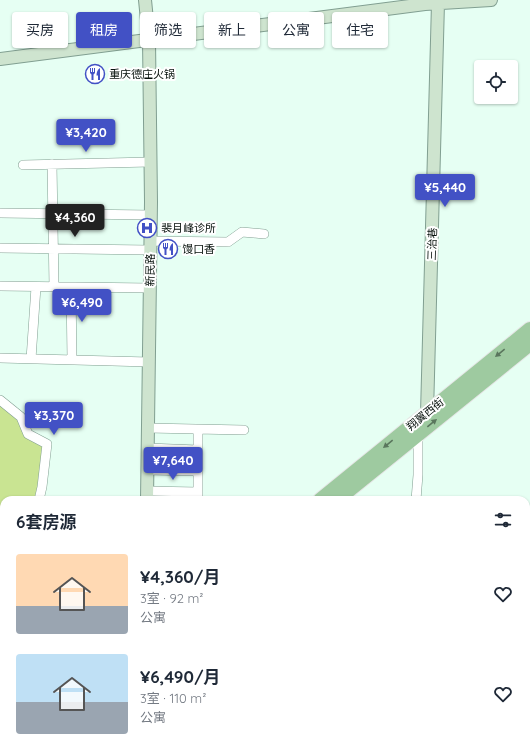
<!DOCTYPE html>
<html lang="zh">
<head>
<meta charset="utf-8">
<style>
  body { margin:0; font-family:Quicksand,"Noto Sans SC",sans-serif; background:#f6f6f7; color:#1f2937; height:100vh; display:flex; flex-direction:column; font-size:15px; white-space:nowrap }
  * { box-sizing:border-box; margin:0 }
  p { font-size:13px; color:#747a83 }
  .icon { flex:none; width:22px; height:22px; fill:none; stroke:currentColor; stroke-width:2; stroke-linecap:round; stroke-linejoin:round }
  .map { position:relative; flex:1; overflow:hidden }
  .sheet { position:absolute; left:0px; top:496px; width:530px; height:256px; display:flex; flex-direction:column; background:#fff; border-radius:12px 12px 0 0; box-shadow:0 1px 3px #0004 }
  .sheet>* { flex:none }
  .hud { position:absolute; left:12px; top:12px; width:506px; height:36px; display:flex; gap:8px }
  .tools { position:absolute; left:474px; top:60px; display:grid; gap:8px }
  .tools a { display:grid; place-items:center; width:44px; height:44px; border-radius:4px; background:#fff; box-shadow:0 1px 3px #0004; font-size:20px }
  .price { position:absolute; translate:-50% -34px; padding:0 9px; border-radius:4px; background:#4251c5; color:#fff; font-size:13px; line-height:26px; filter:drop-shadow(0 1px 2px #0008) }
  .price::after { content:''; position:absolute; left:50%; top:24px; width:12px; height:9px; margin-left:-6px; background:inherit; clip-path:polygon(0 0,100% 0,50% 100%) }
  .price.active { background:#222; color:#fff }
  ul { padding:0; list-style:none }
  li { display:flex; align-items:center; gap:12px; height:100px; padding:0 16px }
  li span { display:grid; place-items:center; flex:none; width:112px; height:80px; border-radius:4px; color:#555 }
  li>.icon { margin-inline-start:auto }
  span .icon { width:48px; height:48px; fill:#fffc; stroke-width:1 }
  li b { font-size:17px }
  h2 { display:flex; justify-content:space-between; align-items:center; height:48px; padding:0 16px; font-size:17px }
  .chip { padding:0 14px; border-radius:4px; background:#fff; box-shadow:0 1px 3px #0004; font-size:14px; line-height:36px }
  .chip.active { background:#4251c5; color:#fff }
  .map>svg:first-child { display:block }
</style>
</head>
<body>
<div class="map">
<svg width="530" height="752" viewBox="0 0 530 752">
  <rect width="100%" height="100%" fill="#e6fff3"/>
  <!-- green -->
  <path fill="#c9e492" d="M0,400L23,419L29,438L47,444L39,500H4V529L0,531Z"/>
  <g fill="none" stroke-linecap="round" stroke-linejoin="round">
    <!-- street-tunnel -->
    <path stroke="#c4dbd0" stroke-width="9" stroke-dasharray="9 4.5" stroke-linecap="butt" d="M382,748V752"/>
    <!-- street casing -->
    <g stroke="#819f91" stroke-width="10">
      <path id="street" d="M52,164L54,287
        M23,165L150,162
        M0,213L151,215
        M150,241L228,242L242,232L264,234
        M0,248L150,250
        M0,286L150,288
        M71,287L72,360
        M0,358L149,362
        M31,359L36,287
        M0,400L21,417L28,434L47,444L42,487L39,500
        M148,428L244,430
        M148,448L198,450
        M147,470L198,471
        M147,491L198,492
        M198,500V430
        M416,500L418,475V434
        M0,537L4,535
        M0,635L4,656
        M2,702L4,674"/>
    </g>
    <!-- secondary casing -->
    <g stroke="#819f91" stroke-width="14">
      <path id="secondary" d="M145,0L149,40L151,202L147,500
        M0,59L425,4L491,0
        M427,413L438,3
        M0,709L4,710"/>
    </g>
    <!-- primary casing -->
    <g stroke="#e6e7e7" stroke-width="16">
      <path id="primary" d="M320,500L530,329
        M337,500L530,344
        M0,751L7,748"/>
    </g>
    <!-- street -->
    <use href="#street" stroke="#fff" stroke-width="9"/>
    <!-- secondary -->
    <use href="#secondary" stroke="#cee4cf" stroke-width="12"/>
    <!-- primary -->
    <use href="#primary" stroke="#9ecaa0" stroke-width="14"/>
    <!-- rail casing -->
    <g stroke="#323f39" stroke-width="3.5">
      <path id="rail" d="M526,731L530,730
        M367,752L391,748
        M400,752L424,748"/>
    </g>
    <!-- rail -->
    <use href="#rail" stroke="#fff" stroke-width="2" stroke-dasharray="6" stroke-linecap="butt"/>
  </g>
  <!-- one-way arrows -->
  <defs><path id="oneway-solid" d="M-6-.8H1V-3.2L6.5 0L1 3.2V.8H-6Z"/></defs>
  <g fill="#5a765d">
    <use href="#oneway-solid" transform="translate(500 353) rotate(141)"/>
    <use href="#oneway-solid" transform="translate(432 423) rotate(-39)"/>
    <use href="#oneway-solid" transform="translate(388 444) rotate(141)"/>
  </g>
  <!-- icons -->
  <defs>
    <g id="restaurant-ring" transform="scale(1)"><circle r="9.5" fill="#fff" stroke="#4251c5" stroke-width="1.5"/><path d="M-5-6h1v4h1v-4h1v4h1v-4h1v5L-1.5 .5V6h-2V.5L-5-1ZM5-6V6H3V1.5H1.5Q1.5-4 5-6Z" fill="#4251c5"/></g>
    <g id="hospital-ring" transform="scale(1)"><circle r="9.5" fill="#fff" stroke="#4251c5" stroke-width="1.5"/><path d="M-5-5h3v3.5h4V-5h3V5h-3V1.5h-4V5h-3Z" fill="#4251c5"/></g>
  </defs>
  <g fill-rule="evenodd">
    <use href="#restaurant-ring" x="95" y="74"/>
    <use href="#hospital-ring" x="147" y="228"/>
    <use href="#restaurant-ring" x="168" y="249"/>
  </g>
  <g text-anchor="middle" stroke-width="4" stroke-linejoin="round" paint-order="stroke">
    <!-- poi labels -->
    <g font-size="11" fill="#06100b" stroke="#fff" text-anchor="start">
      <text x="109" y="78">重庆德庄火锅</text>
      <text x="161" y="232">裴月峰诊所</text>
      <text x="182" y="253">馒口香</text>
    </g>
    <!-- street labels -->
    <g font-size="11" fill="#06100b" stroke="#fff">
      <text transform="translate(432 244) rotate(-88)" y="4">三治巷</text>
      <text transform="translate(150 270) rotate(-89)" y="4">新民路</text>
      <text transform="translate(425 414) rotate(-39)" y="4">翔翼西街</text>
    </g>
  </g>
</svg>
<div class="tools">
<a><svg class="icon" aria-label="locate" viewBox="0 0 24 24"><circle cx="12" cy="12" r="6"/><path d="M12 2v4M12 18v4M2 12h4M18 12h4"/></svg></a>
</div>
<b class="price" style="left:86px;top:153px">¥3,420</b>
<b class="price" style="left:445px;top:208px">¥5,440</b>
<b class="price active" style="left:75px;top:238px">¥4,360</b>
<b class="price" style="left:82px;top:323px">¥6,490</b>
<b class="price" style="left:54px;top:436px">¥3,370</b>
<b class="price" style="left:173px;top:481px">¥7,640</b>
<div class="hud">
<a class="chip">买房</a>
<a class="chip active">租房</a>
<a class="chip">筛选</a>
<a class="chip">新上</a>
<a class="chip">公寓</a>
<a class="chip">住宅</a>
</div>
<section class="sheet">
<h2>6套房源<svg class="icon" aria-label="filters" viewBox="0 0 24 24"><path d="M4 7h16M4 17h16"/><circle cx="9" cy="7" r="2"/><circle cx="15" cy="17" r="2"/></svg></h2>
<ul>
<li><span style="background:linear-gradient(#ffd9b3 65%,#9aa5b1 0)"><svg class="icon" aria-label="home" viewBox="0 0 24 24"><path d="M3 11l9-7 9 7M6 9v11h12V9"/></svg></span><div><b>¥4,360/月</b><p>3室 · 92 m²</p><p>公寓</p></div><svg class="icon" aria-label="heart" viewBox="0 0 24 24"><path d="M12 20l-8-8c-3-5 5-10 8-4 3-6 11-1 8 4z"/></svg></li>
<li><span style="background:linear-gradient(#bfe0f5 60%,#9aa5b1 0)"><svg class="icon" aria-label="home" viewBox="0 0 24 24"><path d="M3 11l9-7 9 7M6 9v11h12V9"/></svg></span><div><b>¥6,490/月</b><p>3室 · 110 m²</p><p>公寓</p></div><svg class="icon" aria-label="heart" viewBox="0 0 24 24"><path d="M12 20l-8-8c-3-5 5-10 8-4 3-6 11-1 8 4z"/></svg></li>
</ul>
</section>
</div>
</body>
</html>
